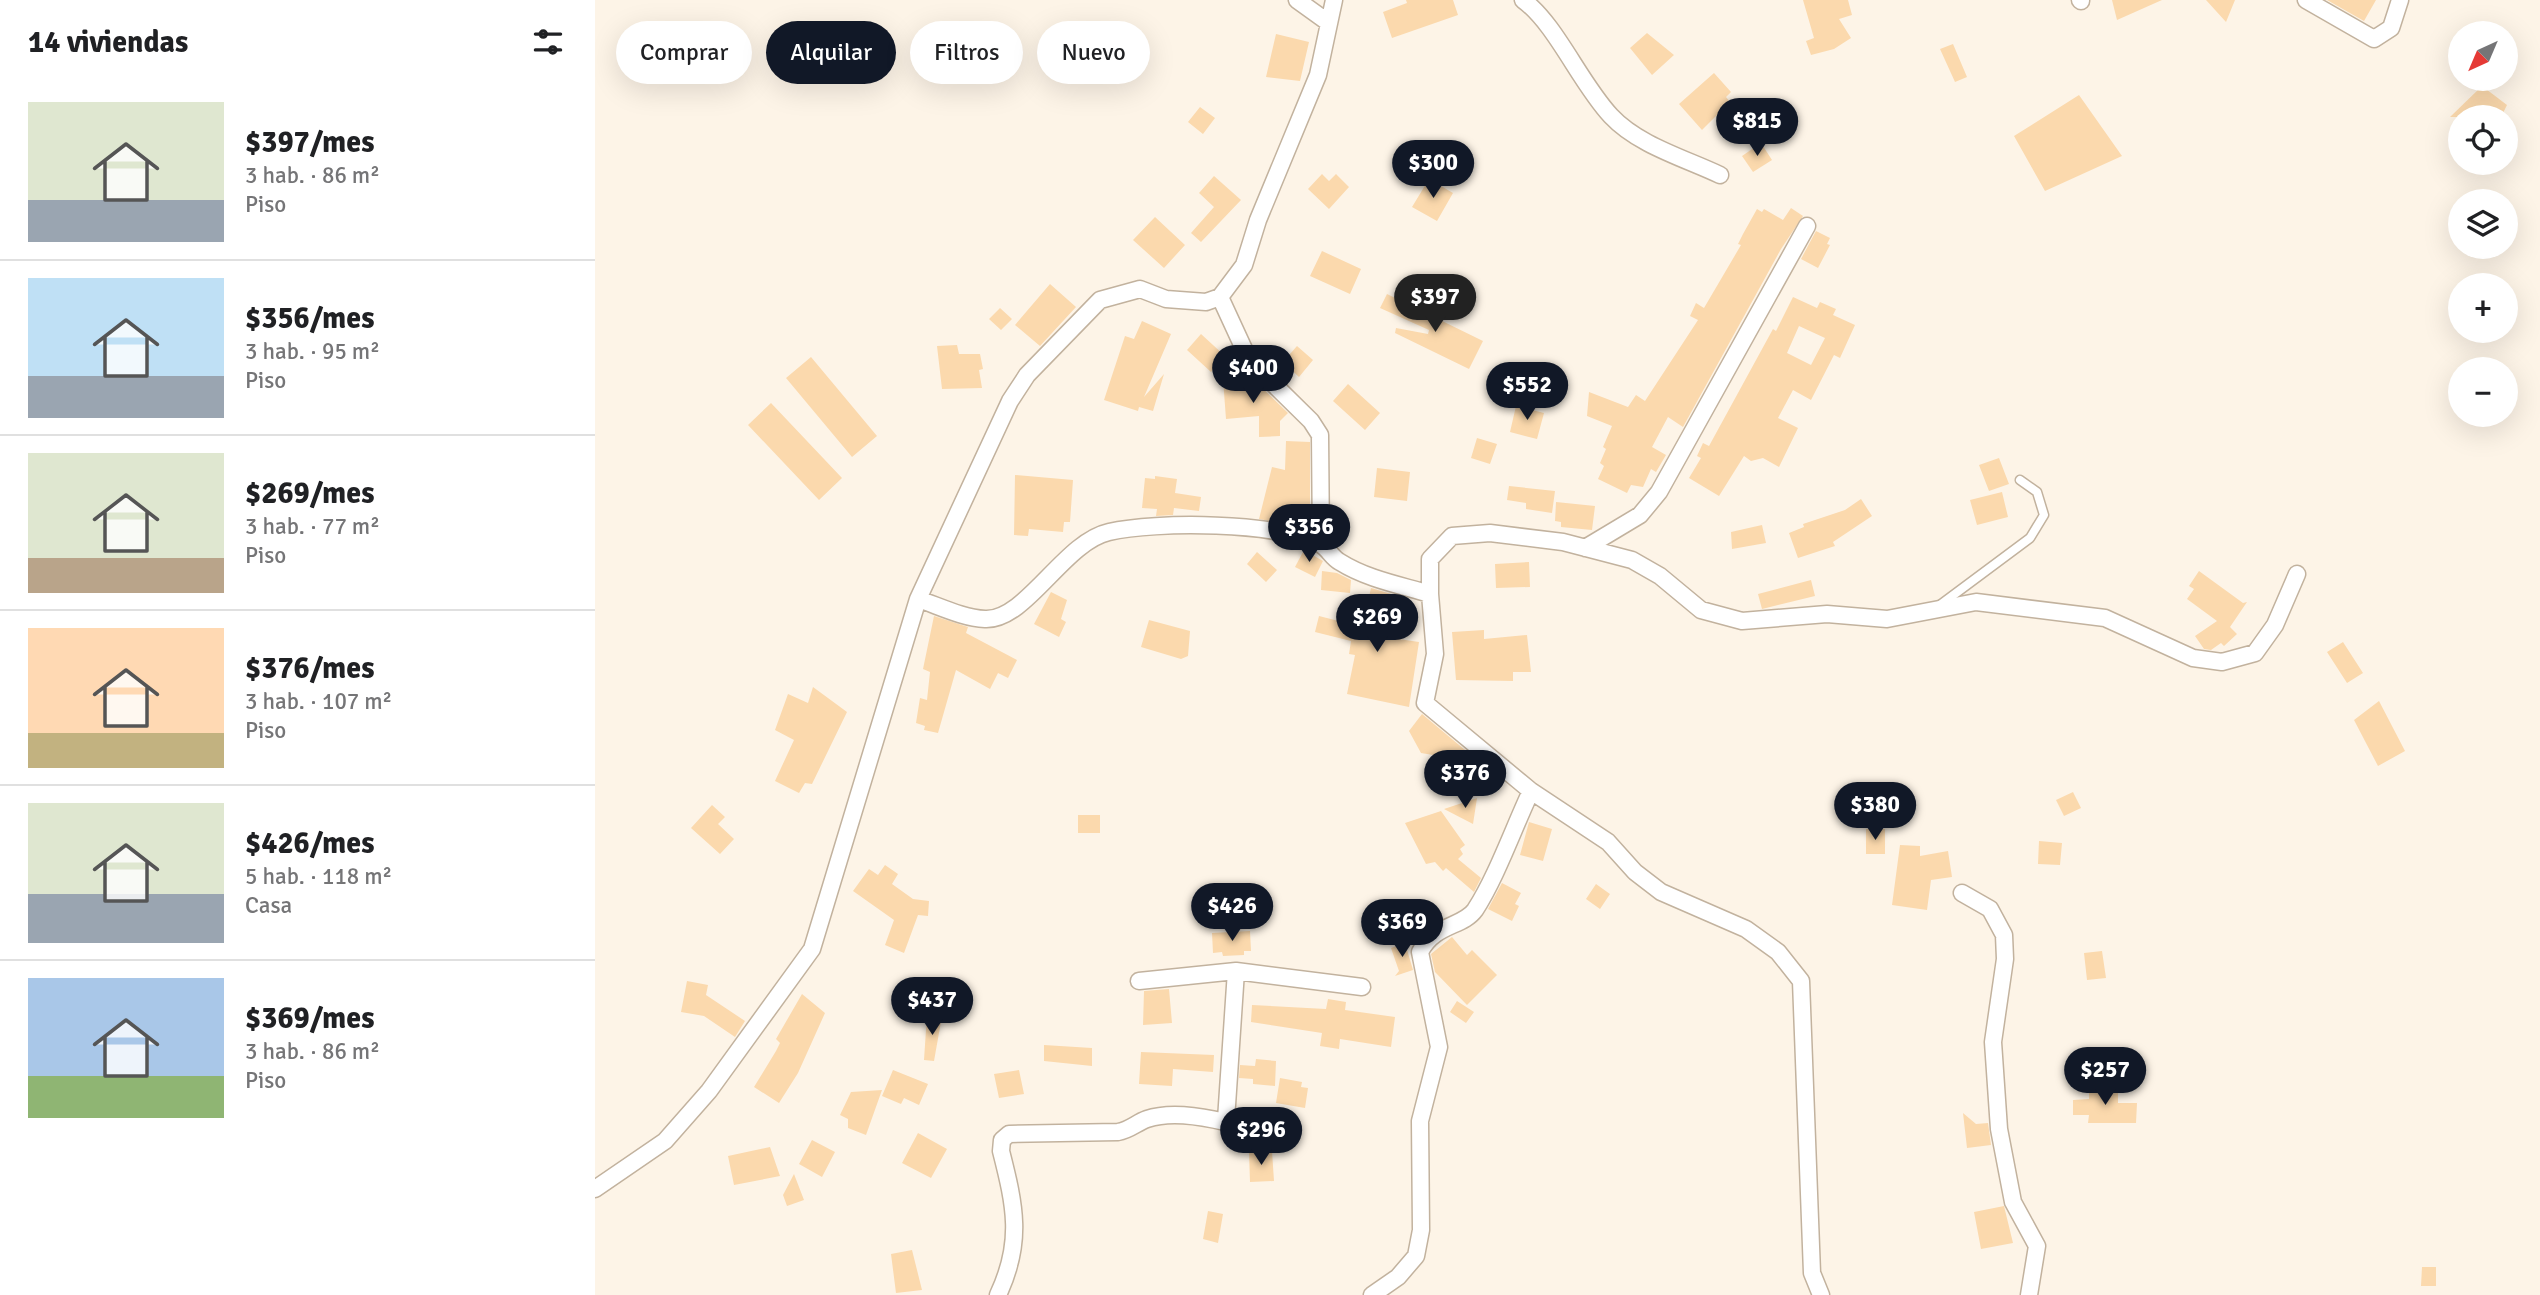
<!DOCTYPE html>
<html lang="es">
<head>
<meta charset="utf-8">
<style>
  body { margin:0; font-family:Signika,sans-serif; background:#f6f6f6; color:#202124; height:100vh; display:flex; flex-direction:column; font-size:26px; white-space:nowrap }
  * { box-sizing:border-box; margin:0 }
  p { font-size:23px; color:#757577 }
  .icon { flex:none; width:38px; height:38px; fill:none; stroke:currentColor; stroke-width:2; stroke-linecap:round; stroke-linejoin:round }
  .map { position:relative; flex:1; overflow:hidden }
  .side { display:flex; flex-direction:column; background:#fff; width:595px }
  .side>* { flex:none }
  .banner { position:absolute; left:21px; top:21px; width:665px; height:63px; display:flex; gap:14px }
  .needle { width:46px; rotate:224deg }
  .controls { position:absolute; left:1853px; top:21px; display:grid; gap:14px }
  .controls a { display:grid; place-items:center; width:70px; height:70px; border-radius:50%; background:#fff; box-shadow:0 7px 28px #0002; font-size:35px }
  .price { position:absolute; translate:-50% -60px; padding:0 16px; border-radius:24px; background:#111827; color:#fff; font-size:23px; line-height:46px; filter:drop-shadow(0 2px 4px #0008) }
  .price::after { content:''; position:absolute; left:50%; top:42px; width:21px; height:16px; margin-left:-10px; background:inherit; clip-path:polygon(0 0,100% 0,50% 100%) }
  .price.on { background:#222; color:#fff }
  ul { padding:0; list-style:none }
  li { display:flex; align-items:center; gap:21px; height:175px; padding:0 28px }
  li+li { border-top:2px solid #e0e0e0 }
  li span { display:grid; place-items:center; flex:none; width:196px; height:140px; border-radius:0px; color:#555 }
  li>.icon { margin-inline-start:auto }
  span .icon { width:84px; height:84px; fill:#fffc; stroke-width:1 }
  li b { font-size:30px }
  h2 { display:flex; justify-content:space-between; align-items:center; height:84px; padding:0 28px; font-size:30px }
  .pill { padding:0 24px; border-radius:32px; background:#fff; box-shadow:0 7px 28px #0002; font-size:24px; line-height:63px }
  .pill.on { background:#111827; color:#fff }
  main { display:flex; flex:1; min-height:0 }
  .map>svg:first-child { display:block }
</style>
</head>
<body>
<main>
<section class="side">
<h2>14 viviendas<svg class="icon" aria-label="filters" viewBox="0 0 24 24"><path d="M4 7h16M4 17h16"/><circle cx="9" cy="7" r="2"/><circle cx="15" cy="17" r="2"/></svg></h2>
<ul>
<li><span style="background:linear-gradient(#dfe7d0 70%,#9aa5b1 0)"><svg class="icon" aria-label="home" viewBox="0 0 24 24"><path d="M3 11l9-7 9 7M6 9v11h12V9"/></svg></span><div><b>$397/mes</b><p>3 hab. · 86 m²</p><p>Piso</p></div></li>
<li><span style="background:linear-gradient(#bfe0f5 70%,#9aa5b1 0)"><svg class="icon" aria-label="home" viewBox="0 0 24 24"><path d="M3 11l9-7 9 7M6 9v11h12V9"/></svg></span><div><b>$356/mes</b><p>3 hab. · 95 m²</p><p>Piso</p></div></li>
<li><span style="background:linear-gradient(#dfe7d0 75%,#b9a48a 0)"><svg class="icon" aria-label="home" viewBox="0 0 24 24"><path d="M3 11l9-7 9 7M6 9v11h12V9"/></svg></span><div><b>$269/mes</b><p>3 hab. · 77 m²</p><p>Piso</p></div></li>
<li><span style="background:linear-gradient(#ffd9b3 75%,#c2b280 0)"><svg class="icon" aria-label="home" viewBox="0 0 24 24"><path d="M3 11l9-7 9 7M6 9v11h12V9"/></svg></span><div><b>$376/mes</b><p>3 hab. · 107 m²</p><p>Piso</p></div></li>
<li><span style="background:linear-gradient(#dfe7d0 65%,#9aa5b1 0)"><svg class="icon" aria-label="home" viewBox="0 0 24 24"><path d="M3 11l9-7 9 7M6 9v11h12V9"/></svg></span><div><b>$426/mes</b><p>5 hab. · 118 m²</p><p>Casa</p></div></li>
<li><span style="background:linear-gradient(#a9c7e8 70%,#8fb573 0)"><svg class="icon" aria-label="home" viewBox="0 0 24 24"><path d="M3 11l9-7 9 7M6 9v11h12V9"/></svg></span><div><b>$369/mes</b><p>3 hab. · 86 m²</p><p>Piso</p></div></li>
</ul>
</section>
<div class="map">
<svg width="1945" height="1295" viewBox="0 0 1945 1295">
  <rect width="100%" height="100%" fill="#fdf4e7"/>
  <!-- building -->
  <path fill="#fbd9ad" fill-rule="evenodd" d="M811,0H858L863,15L797,38L788,12L812,3Z
    M1208,0H1253L1257,15L1244,19L1256,38L1239,49L1216,55L1211,41L1219,38Z
    M1517,0H1567L1522,20Z
    M1611,0H1640L1631,22Z
    M1732,0H1781L1769,21Z
    M1052,33L1079,55L1057,75L1035,48Z
    M681,34L714,42L705,81L671,77Z
    M1358,44L1372,77L1360,82L1345,49Z
    M1119,73L1136,92L1131,97L1135,102L1107,130L1084,104Z
    M1887,86L1912,105L1906,117H1855Z
    M1484,95L1527,156L1450,191L1419,136Z
    M605,107L620,118L608,134L593,122Z
    M1166,143L1177,160L1158,172L1147,156Z
    M727,174L734,181L741,174L754,187L734,209L713,189Z
    M619,176L646,200L606,242L596,233L619,207L604,193Z
    M834,179L858,193L842,221L817,207Z
    M1196,208L1208,216L1186,249L1088,427L1073,417L1057,447L1071,455L1061,472L1056,469L1048,487L1036,485L1032,493L1003,479L1009,466L1005,463L1011,449L1008,447L1017,426L992,416L994,392L1033,407L1041,395L1050,401L1103,320L1095,316L1101,303L1109,308L1146,245L1143,244L1148,234L1162,209L1167,212L1169,209L1188,220Z
    M560,217L590,245L569,268L538,240Z
    M1221,231L1235,238L1232,244L1235,245L1223,268L1206,259Z
    M727,251L766,269L755,294L715,276Z
    M455,284L481,307L445,346L420,325Z
    M792,294L888,341L874,369L800,333L801,328L833,334L834,330L785,308Z
    M1198,297L1222,308L1225,302L1241,309L1238,315L1260,325L1245,358L1239,355L1216,400L1198,390L1183,418L1203,428L1184,467L1168,458L1156,461L1149,456L1124,496L1094,478L1106,458L1102,456L1108,443L1114,446L1178,329L1181,331ZM1204,326L1230,338L1216,365L1192,353Z
    M405,308L417,319L406,330L394,319Z
    M547,321L576,334L549,397L569,374L558,411L544,407L543,411L509,400L530,336L539,339Z
    M606,334L630,356L616,372L592,350Z
    M362,345L364,354H385L388,369L384,370L387,388L347,389L342,346Z
    M702,346L718,360L704,377L688,362Z
    M216,357L282,436L257,457L191,378Z
    M655,376L693,413L685,421V436L664,437V416L631,419L628,379Z
    M753,384L785,413L770,430L738,401Z
    M176,403L247,478L224,500L153,425Z
    M921,406L949,413L942,439L915,432Z
    M882,438L902,444L895,464L876,458Z
    M691,441L715,442V529L664,519L677,467L690,470Z
    M1404,458L1414,484L1394,491L1384,465Z
    M782,468L815,472L812,501L779,497Z
    M420,475L478,480L475,522H469L468,532L434,529L433,536L419,535Z
    M560,476L582,479L580,493L606,497L604,511L579,508L578,515L561,516L562,509L547,508L550,478L560,479Z
    M914,486L960,491L957,513L931,509V503L912,500Z
    M1407,492L1413,517L1382,525L1375,500Z
    M1266,499L1277,516L1238,542L1240,546L1203,558L1194,533L1209,527L1208,524L1250,510Z
    M961,502L1000,506L997,530L966,527V522L960,521Z
    M1167,525L1171,543L1137,549L1136,532Z
    M709,550L728,561L720,577L700,567Z
    M662,552L682,570L671,582L652,564Z
    M934,562L935,587L901,588L900,564Z
    M727,571L742,573L756,580L755,593L726,590Z
    M1604,571L1648,603L1652,602L1635,627L1642,634L1629,646L1626,643L1616,650L1609,649L1600,636L1622,621L1592,599L1599,589L1594,586Z
    M1216,580L1220,596L1167,609L1163,594Z
    M776,588L800,595L790,637L824,642L814,707L752,694L760,655L754,654L756,641L720,632L724,616L767,627Z
    M456,592L472,600L466,619L471,622L464,637L439,624Z
    M339,616L373,627L371,633L422,660L413,678L403,673L395,689L361,670L343,733L329,730L330,726L321,723L325,698L332,700L335,672L328,669Z
    M554,620L595,631L593,656L586,659L546,647Z
    M889,630V639L932,635L936,672H918V681L861,680L857,632Z
    M1748,642L1768,673L1752,683L1732,652Z
    M218,687L252,712L217,784L210,783L204,793L180,781L199,740L180,730L193,694L213,703Z
    M1784,701L1810,751L1783,766L1759,720Z
    M827,714L888,765L883,791L839,782L844,756L826,753L814,731Z
    M1478,792L1486,808L1469,816L1461,800Z
    M882,798L878,824L849,809Z
    M117,805L130,817L123,824L139,839L125,854L96,828Z
    M846,811L870,845L865,849L868,854L863,859L886,878L879,892L851,868L848,871L840,862L831,864L810,823Z
    M483,815H505V833H483Z
    M934,822L957,829L948,861L925,855Z
    M1271,829H1290V854H1271Z
    M1444,841L1467,843L1465,865L1443,864Z
    M1305,845L1325,846V856L1353,851L1357,877L1336,880L1332,910L1297,905Z
    M290,865L303,874L297,884L318,899L334,901L333,916L323,915L309,953L290,945L299,920L258,891L274,869L283,875Z
    M907,883L926,893L920,904L924,906L917,921L893,909Z
    M1001,884L1015,894L1005,909L991,899Z
    M655,931L656,951H649V955L628,956L627,952L618,953L617,933Z
    M857,937L872,955L877,950L902,975L872,1005L840,972L836,954Z
    M810,943L818,970L800,976L804,971L796,948Z
    M1507,951L1511,978L1492,980L1489,953Z
    M92,981L113,985L111,995L150,1021L140,1037L109,1016L86,1012Z
    M574,989L577,1023L548,1025L549,991Z
    M207,994L230,1013L203,1073L184,1103L159,1087L181,1051L185,1043L181,1039Z
    M733,999L751,1002L750,1010L800,1017L796,1047L745,1039L744,1049L725,1046L727,1033L656,1022L657,1005L731,1009Z
    M862,1001L879,1012L871,1023L855,1012Z
    M332,1015L347,1016L339,1061L329,1060Z
    M449,1045L497,1048V1066L449,1061Z
    M546,1052L619,1055L618,1072L578,1069L577,1086L544,1084Z
    M661,1059L681,1061L680,1086L658,1084V1079L644,1078L645,1065L660,1066Z
    M298,1070L333,1084L324,1105L309,1098L306,1104L287,1096Z
    M424,1070L429,1094L404,1098L399,1074Z
    M685,1078L707,1082L706,1087L713,1088L710,1108L681,1103Z
    M1494,1086H1519L1523,1089V1103H1542L1541,1123H1493L1494,1115H1478V1100L1494,1099Z
    M287,1090L271,1135L253,1128V1119L245,1115L256,1092Z
    M1368,1113L1381,1124L1393,1123L1396,1145L1372,1148Z
    M323,1133L352,1149L336,1178L307,1163Z
    M217,1140L240,1152L227,1177L204,1164Z
    M175,1147L185,1176L139,1185L133,1156Z
    M677,1151L679,1181L655,1182L654,1152Z
    M199,1174L209,1200L192,1206L188,1195Z
    M1409,1206L1418,1243L1386,1249L1379,1212Z
    M613,1211L628,1214L623,1243L608,1239Z
    M317,1250L327,1290L301,1293L296,1254Z
    M1827,1267H1841V1286H1826Z"/>
  <g fill="none" stroke-linecap="round" stroke-linejoin="round">
    <!-- service casing -->
    <g stroke="#c2b29e" stroke-width="11">
      <path id="service" d="M1345,605L1435,538L1449,515L1442,492L1425,480"/>
    </g>
    <!-- minor casing -->
    <g stroke="#c2b29e" stroke-width="19">
      <path id="minor" d="M702,0L734,23
        M928,0C961,24 985,83 1016,116C1043,145 1089,158 1125,175
        M1485,0L1486,1
        M1711,0L1779,39L1796,28L1805,0
        M625,297L654,360L716,421L725,435L726,544
        M990,548L1045,515L1064,492L1212,226
        M835,594L840,654L830,703L936,791L1013,842L1040,872L1066,892L1151,929L1183,952L1206,981L1217,1273L1226,1295
        M323,599C344,606 368,618 390,619C431,621 469,542 514,532C561,521 683,522 725,544C733,548 737,558 745,562C772,579 805,585 835,594V559L857,536L895,533L968,542L1037,560L1065,576L1106,610L1147,621L1232,614L1292,619L1381,602L1510,618L1598,658L1627,662L1660,653L1680,625L1702,574
        M1367,893L1395,909L1409,935L1410,959L1398,1042L1404,1129L1418,1202L1442,1246L1434,1295
        M641,971L767,987
        M544,981L641,971L631,1120
        M0,1189L70,1141L114,1091L217,949L323,599L415,401L432,375L505,300L545,289L571,299L611,302L625,297L649,265L663,220L723,75L739,0
        M403,1295C428,1242 420,1206 406,1151L407,1140L414,1134L523,1132C535,1130 541,1123 552,1119C589,1106 650,1127 685,1139
        M777,1295L803,1277L821,1256L826,1230L825,1121L844,1047L825,952C839,924 868,927 880,910C901,878 919,827 936,791"/>
    </g>
    <!-- service -->
    <use href="#service" stroke="#fff" stroke-width="8"/>
    <!-- minor -->
    <use href="#minor" stroke="#fff" stroke-width="16"/>
  </g>
</svg>
<div class="controls">
<a><svg class="needle" viewBox="-14 -14 28 28"><path d="M0-13l5 13h-10z" fill="#e53935"/><path d="M0 13l5-13h-10z" fill="#757577"/></svg></a>
<a><svg class="icon" aria-label="locate" viewBox="0 0 24 24"><circle cx="12" cy="12" r="6"/><path d="M12 2v4M12 18v4M2 12h4M18 12h4"/></svg></a>
<a><svg class="icon" aria-label="layers" viewBox="0 0 24 24"><path d="M12 4l9 5-9 5-9-5zM3 14l9 5 9-5"/></svg></a>
<a>+</a>
<a>−</a>
</div>
<b class="price" style="left:1162px;top:158px">$815</b>
<b class="price" style="left:838px;top:200px">$300</b>
<b class="price on" style="left:840px;top:334px">$397</b>
<b class="price" style="left:658px;top:405px">$400</b>
<b class="price" style="left:932px;top:422px">$552</b>
<b class="price" style="left:714px;top:564px">$356</b>
<b class="price" style="left:782px;top:654px">$269</b>
<b class="price" style="left:870px;top:810px">$376</b>
<b class="price" style="left:1280px;top:842px">$380</b>
<b class="price" style="left:637px;top:943px">$426</b>
<b class="price" style="left:807px;top:959px">$369</b>
<b class="price" style="left:337px;top:1037px">$437</b>
<b class="price" style="left:1510px;top:1107px">$257</b>
<b class="price" style="left:666px;top:1167px">$296</b>
<div class="banner">
<a class="pill">Comprar</a>
<a class="pill on">Alquilar</a>
<a class="pill">Filtros</a>
<a class="pill">Nuevo</a>
</div>
</div>
</main>
</body>
</html>
